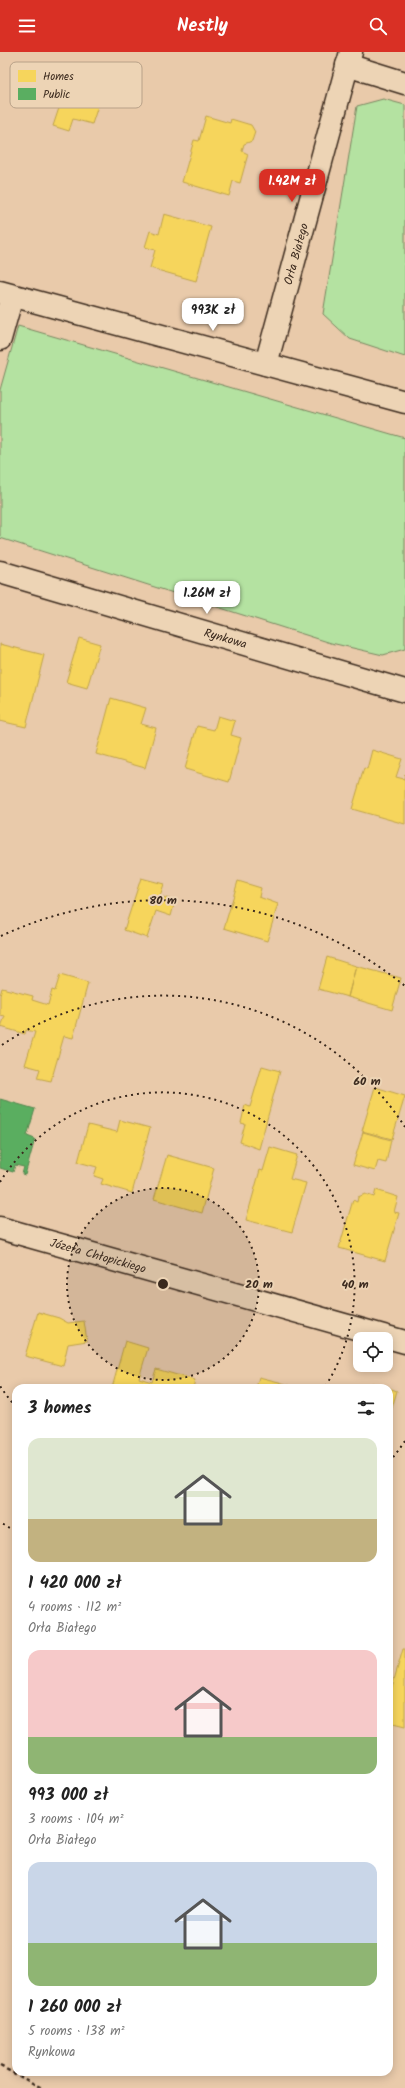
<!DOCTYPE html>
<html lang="en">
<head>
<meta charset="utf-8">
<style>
  body { margin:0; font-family:Kalam,sans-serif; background:#f2f2f2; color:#222; height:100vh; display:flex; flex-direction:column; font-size:15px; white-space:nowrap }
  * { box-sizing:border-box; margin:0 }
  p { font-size:13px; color:#767676 }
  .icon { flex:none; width:22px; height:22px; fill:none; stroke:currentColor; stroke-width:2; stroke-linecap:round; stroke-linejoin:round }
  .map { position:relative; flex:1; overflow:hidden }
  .sheet { position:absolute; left:12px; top:1332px; width:381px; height:692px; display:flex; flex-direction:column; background:#fff; border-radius:12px; box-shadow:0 2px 10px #0003 }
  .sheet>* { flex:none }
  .controls { position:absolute; left:353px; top:1280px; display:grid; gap:8px }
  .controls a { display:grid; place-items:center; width:40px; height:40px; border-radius:8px; background:#fff; box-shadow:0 2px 10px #0003; font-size:20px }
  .price { position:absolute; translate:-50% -34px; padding:0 9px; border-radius:8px; background:#fff; color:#222; font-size:13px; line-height:26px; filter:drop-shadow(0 1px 2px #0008) }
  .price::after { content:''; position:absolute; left:50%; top:24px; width:12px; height:9px; margin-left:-6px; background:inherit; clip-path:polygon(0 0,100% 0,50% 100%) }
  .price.active { background:#d93025; color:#fff }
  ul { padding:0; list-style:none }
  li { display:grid; align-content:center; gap:8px; height:212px; padding:0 16px }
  li span { display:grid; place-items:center; height:124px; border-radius:12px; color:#555 }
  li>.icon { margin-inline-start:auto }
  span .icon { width:72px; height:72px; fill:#fffc; stroke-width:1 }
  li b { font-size:17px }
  h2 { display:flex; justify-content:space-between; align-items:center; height:48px; padding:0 16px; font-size:17px }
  header { display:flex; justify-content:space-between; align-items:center; height:52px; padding:0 16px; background:#d93025; color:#fff; font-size:18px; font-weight:700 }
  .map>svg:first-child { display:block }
</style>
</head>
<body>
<header><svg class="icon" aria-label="menu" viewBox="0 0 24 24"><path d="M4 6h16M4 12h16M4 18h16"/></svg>Nestly<svg class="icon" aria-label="search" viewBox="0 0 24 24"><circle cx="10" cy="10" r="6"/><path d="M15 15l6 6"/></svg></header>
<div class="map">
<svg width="405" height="2036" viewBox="0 0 405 2036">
  <rect width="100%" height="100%" fill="#e9caaa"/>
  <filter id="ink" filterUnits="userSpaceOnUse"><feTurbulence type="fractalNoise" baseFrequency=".025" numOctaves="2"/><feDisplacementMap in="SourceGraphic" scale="8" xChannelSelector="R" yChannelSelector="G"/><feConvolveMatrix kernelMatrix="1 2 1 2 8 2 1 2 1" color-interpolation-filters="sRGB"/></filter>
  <g filter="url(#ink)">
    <!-- green -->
    <path fill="#b4e2a1" stroke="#788660" d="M383,47L405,53V305L350,287L323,262L357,54Z
      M18,274L405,386V597L383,603L331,591L0,486V338Z"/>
    <!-- homes -->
    <path fill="#f6d55c" stroke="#bea249" d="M64,41L99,51L92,72L73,67L69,79L53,74Z
      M206,64L230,71L231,67L251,73L255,80L252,89L244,92L242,99L248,102L240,131L233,129L229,144L182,130L194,88L199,89Z
      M164,162L211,175L196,229L150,216L155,198L145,195L150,179L159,182Z
      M79,586L100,592L87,636L66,630Z
      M0,592L44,603L26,675L0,669Z
      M111,646L146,656L141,672L156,676L145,716L96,702Z
      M218,664L235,669L231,683L241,686L229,730L185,717L197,674L214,678Z
      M372,698L402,707L396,725L404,727L405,722V772L352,757L364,716L367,717Z
      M141,826L164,832L160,844L175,849L171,864L156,859L147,886L124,878Z
      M238,829L261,836L259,845L278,852L267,889L224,876Z
      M327,905L356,914L348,945L318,937Z
      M356,914L401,926L392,958L348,945Z
      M60,923L88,931L73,986L64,984L51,1029L37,1026L40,1017L25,1013L35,980L26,978L25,982L1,975L5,964L0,963V943L2,936L33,944L32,948L48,953L52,938L55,939Z
      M262,1014L280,1019L259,1097L240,1090L245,1072L241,1071L245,1053L250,1055Z
      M375,1035L405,1044L392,1087L362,1079Z
      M120,1068L150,1076L132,1141L101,1132L103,1127L94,1124L97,1115L78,1110L88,1073L117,1080Z
      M363,1080L391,1088L386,1111L378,1109L375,1119L353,1113Z
      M270,1095L297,1103L290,1127L306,1131L292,1180L246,1168L260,1118L263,1119Z
      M167,1103L214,1116L202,1161L154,1147Z
      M376,1138L398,1145L394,1160L399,1161L385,1209L339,1196L353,1148L357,1150L358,1145L365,1142L374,1145Z
      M38,1260L59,1266L68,1271L84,1269L87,1289L68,1292L63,1314L25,1304Z
      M125,1289L148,1296L139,1326L152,1330L156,1317L195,1328L193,1336H112Z
      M259,1325L279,1330L298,1336H256Z
      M372,1331L388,1336H371Z
      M389,1336L397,1339L389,1366Z
      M403,1597H405V1675L389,1671V1645Z"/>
    <!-- public -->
    <path fill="#5aae61" stroke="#51864d" d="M0,1047L35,1057L27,1084L35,1087L25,1123L22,1122L24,1115L15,1113L13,1120L0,1116Z"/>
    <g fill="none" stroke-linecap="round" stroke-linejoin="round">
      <!-- minor casing -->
      <g stroke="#3b2a1e" stroke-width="25">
        <g id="minor">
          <path d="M347,13L405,31"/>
          <path d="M0,240L405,350"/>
          <path d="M0,287L12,244"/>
          <path id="s1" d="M266,312L351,0"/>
          <path id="s2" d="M0,520L405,639"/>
          <path id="s3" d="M0,1176L405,1290"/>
        </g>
      </g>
      <!-- path -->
      <path stroke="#3b2a1e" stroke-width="2.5" stroke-dasharray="4 3" stroke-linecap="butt" d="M0,2014L42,2036"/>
      <!-- minor -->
      <use href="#minor" stroke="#edd4b5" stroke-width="22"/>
    </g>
  </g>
  <!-- distance rings -->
  <circle cx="163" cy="1232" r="96" fill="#3b2a1e" fill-opacity=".12"/>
  <g fill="none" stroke="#3b2a1e" stroke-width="2" stroke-dasharray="2 4">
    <circle cx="163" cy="1232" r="96"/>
    <path d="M16 1355A192 192 0 0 1 0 1334M0 1130A192 192 0 1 1 325 1335"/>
    <path d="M405 1389A288 288 0 0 1 390 1409M15 1479A288 288 0 0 1 2 1471M2 993A288 288 0 0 1 405 1075"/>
    <path d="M1 884A384 384 0 0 1 405 934"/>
  </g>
  <g text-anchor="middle" stroke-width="4" stroke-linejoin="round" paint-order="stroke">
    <!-- street labels -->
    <g font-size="12" fill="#3b2a1e" stroke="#edd4b5">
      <text dy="4" stroke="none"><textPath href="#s1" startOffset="114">Orła Białego</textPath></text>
      <text dy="4" stroke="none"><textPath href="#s2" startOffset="235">Rynkowa</textPath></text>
      <text dy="4" stroke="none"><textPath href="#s3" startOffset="102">Józefa Chłopickiego</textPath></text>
    </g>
  </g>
  <!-- legend -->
  <rect x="10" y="10" width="132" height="46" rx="6" fill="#edd4b5" stroke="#b8a188" stroke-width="1"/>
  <rect x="18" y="18" width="18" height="12" fill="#f6d55c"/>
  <rect x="18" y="36" width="18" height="12" fill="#5aae61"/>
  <g font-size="11" fill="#3b2a1e">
    <text x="43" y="28">Homes</text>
    <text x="43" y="46">Public</text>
  </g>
  <circle cx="163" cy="1232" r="6" fill="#3b2a1e" stroke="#edd4b5" stroke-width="2"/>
  <g font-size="12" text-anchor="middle" font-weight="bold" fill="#3b2a1e" stroke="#edd4b5" stroke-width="4" stroke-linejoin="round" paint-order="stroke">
    <text x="163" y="852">80 m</text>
    <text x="367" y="1033">60 m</text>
    <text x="259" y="1236">20 m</text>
    <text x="355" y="1236">40 m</text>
  </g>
</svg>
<div class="controls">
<a><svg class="icon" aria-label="locate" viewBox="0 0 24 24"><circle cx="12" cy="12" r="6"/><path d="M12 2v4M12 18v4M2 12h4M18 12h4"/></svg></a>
</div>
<b class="price active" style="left:292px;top:151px">1.42M zł</b>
<b class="price" style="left:213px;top:280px">993K zł</b>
<b class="price" style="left:207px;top:563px">1.26M zł</b>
<section class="sheet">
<h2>3 homes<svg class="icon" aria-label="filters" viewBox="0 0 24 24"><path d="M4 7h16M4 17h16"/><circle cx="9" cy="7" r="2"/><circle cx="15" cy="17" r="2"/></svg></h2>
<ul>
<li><span style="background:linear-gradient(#dfe7d0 65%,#c2b280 0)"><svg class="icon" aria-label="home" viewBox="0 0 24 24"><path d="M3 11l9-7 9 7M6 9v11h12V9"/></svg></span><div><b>1 420 000 zł</b><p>4 rooms · 112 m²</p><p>Orła Białego</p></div></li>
<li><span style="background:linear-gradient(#f6c9c9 70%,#8fb573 0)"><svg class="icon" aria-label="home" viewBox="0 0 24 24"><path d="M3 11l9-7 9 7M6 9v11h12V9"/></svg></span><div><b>993 000 zł</b><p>3 rooms · 104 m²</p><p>Orła Białego</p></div></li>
<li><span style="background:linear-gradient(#c9d6e8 65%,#8fb573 0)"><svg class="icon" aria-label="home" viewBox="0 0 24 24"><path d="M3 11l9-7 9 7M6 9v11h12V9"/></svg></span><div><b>1 260 000 zł</b><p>5 rooms · 138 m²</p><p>Rynkowa</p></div></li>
</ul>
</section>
</div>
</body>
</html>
